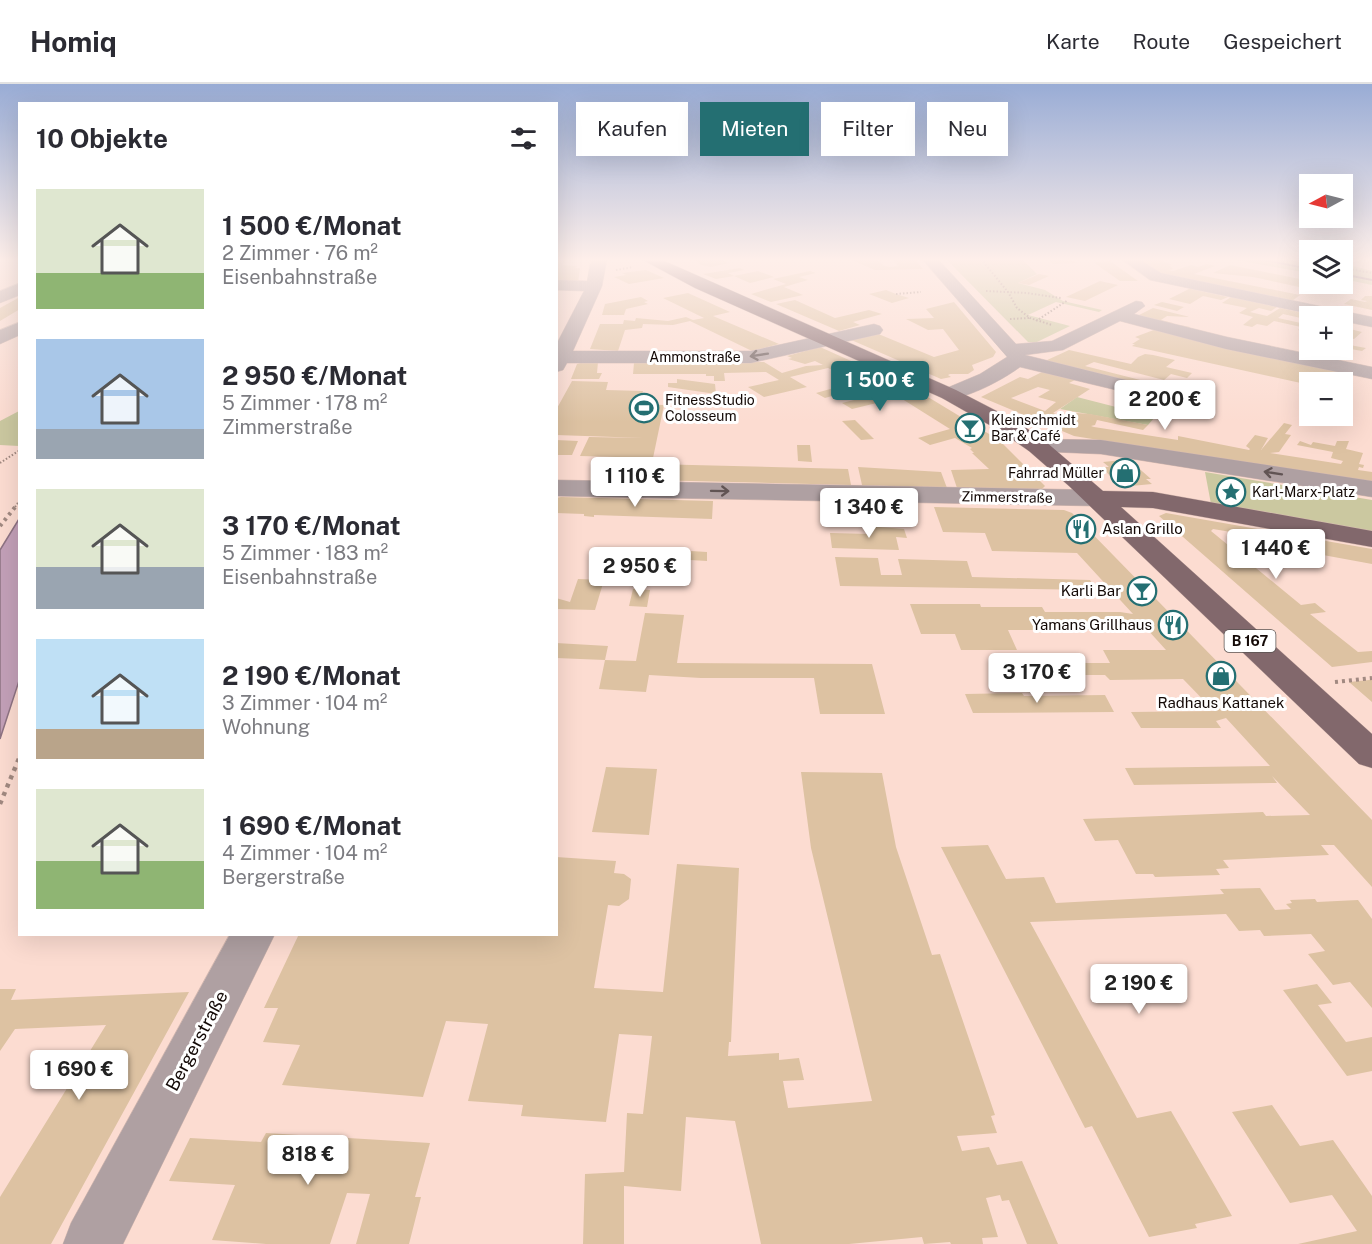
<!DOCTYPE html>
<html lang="de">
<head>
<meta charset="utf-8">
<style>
  body { margin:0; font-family:"Public Sans",sans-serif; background:#f2f2f3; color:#2b2b33; height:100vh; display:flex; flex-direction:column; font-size:22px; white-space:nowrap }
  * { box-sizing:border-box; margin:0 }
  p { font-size:20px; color:#7c7c81 }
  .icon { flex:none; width:33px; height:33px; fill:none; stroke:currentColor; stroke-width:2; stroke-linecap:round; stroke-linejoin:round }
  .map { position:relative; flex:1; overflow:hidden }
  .panel { position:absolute; left:18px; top:18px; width:540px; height:834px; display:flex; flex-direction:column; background:#fff; border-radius:0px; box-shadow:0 6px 24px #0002 }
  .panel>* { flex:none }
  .guide { position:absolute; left:576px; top:18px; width:570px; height:54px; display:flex; gap:12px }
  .needle { width:39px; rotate:263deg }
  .buttons { position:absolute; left:1299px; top:90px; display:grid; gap:12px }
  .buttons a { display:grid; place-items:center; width:54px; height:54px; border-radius:0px; background:#fff; box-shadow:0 6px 24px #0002; font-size:30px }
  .price { position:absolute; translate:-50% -51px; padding:0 14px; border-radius:6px; background:#fff; color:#222; font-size:20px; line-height:39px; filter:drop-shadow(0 2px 3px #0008) }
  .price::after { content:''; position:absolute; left:50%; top:36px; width:18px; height:14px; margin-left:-9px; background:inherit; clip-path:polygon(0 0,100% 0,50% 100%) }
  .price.active { background:#246f72; color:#fff }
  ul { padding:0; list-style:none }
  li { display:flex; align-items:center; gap:18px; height:150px; padding:0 18px }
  li span { display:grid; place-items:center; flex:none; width:168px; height:120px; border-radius:0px; color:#555 }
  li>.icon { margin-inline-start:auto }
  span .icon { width:72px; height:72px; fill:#fffc; stroke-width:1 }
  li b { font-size:26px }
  h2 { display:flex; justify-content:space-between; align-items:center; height:72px; padding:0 18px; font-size:26px }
  .pill { padding:0 21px; border-radius:0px; background:#fff; box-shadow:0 6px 24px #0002; font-size:21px; line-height:54px }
  .pill.active { background:#246f72; color:#fff }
  header { display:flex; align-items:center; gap:36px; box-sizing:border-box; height:84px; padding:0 30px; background:#fff; border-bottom:2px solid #e1e1e2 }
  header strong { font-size:28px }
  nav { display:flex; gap:33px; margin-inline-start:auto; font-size:21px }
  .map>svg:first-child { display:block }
</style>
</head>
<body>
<header>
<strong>Homiq</strong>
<nav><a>Karte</a><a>Route</a><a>Gespeichert</a></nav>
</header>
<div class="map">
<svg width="1372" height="1160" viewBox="0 0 1372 1160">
  <rect width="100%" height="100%" fill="#fcdcd1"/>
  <!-- green -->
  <path fill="#cbc8a0" d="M946,175H1022L1037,190L1018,199L1045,206L1063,217L1102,226L1099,228L1056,218L1028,231L1070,242L1037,258H1028Z
    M1229,175H1309V189Z
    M1342,179L1372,187V201L1343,195Z
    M1077,313L1155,333L1148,341L1060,325Z
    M19,327V362L0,361V337Z
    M1205,388L1372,416V448L1211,420Z"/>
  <!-- water -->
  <path fill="#c3a0b8" stroke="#8e7383" stroke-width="1.5" d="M19,435V597L0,655V466Z"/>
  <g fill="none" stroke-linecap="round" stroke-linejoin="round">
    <!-- stream -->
    <path fill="#8e7383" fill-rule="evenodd" d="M1255,175H1264L1310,184V186Z
      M1342,189L1372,195V197L1342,191Z"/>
  </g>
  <!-- building -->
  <path fill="#ddc2a2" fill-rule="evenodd" d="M556,175H567L562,181L577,182L575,184H580L578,199L556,198Z
    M693,175H719L729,179L711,183L701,181Z
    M849,175L879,177L884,182L890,183L898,182L892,175H915L923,185L875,186Z
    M1047,175L1074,177L1077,179L1053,180Z
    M1137,175H1159L1172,181H1169L1173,185L1168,186L1173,187L1191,181L1198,183L1207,180L1215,182L1194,190L1300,211L1292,217L1157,189Z
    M1110,177L1138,197H1120L1093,178Z
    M1230,181L1310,197V200L1342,203L1332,210L1253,193L1213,189Z
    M740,184L744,186L728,189L734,192L716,195L703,190Z
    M646,186L664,194L629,200L614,193L626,191L622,189Z
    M758,187L774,193L750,199L734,192Z
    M810,187L816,189L799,193L808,196L784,203L803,211L771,218L751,210L786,200L773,195Z
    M1039,190L1049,192L1029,201L1018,199Z
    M1100,197L1118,201L1085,217L1066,213Z
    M1189,205H1191L1228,213L1221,216L1203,212L1190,220L1169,215Z
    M886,206L896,210L909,214L892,219L869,210Z
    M688,209L730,228L713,232L779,260L752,267L690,237L673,241L643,240L642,244L625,246L618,267L590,265L600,240H623L624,236L635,237L636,234L668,237L686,233L693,236L704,234L663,214Z
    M1365,212H1372V226L1344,220L1351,215L1365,218L1367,217L1361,216Z
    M20,213V225L0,237V224Z
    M641,213L648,217L644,218L648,220L626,225L624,231H602L605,220Z
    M1231,213L1277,223L1271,227L1259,224L1250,228L1267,232L1280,224L1318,232H1310V236L1283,230L1278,234L1310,241L1307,248L1298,246L1301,243L1274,237L1267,242L1257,240L1252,243L1243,241L1253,233L1239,229L1247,224L1222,219Z
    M795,216L835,234L869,226L882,230L853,238L860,241L839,247L776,220Z
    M954,218L996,268L993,273L972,281L974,286L968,290H950L948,291L951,293L941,295L849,255L876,249L934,273L959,266L943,245L928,246L906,235L934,234L926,225Z
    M1162,218L1184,223L1177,227L1154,221Z
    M1153,224L1190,233L1167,232L1161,236L1173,239L1169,241L1177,243L1180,241L1190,243L1183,247L1133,234Z
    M1342,243L1362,248L1354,255L1342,253Z
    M1159,244L1345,289L1339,298H1310V301L1132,262L1135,260H1132L1140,255L1135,253Z
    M1342,259L1355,262L1366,264L1362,267L1351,265L1342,263Z
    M820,263L918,307L971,339L999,356L1045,402L1041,406L957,404L951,386L989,385L972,369H974L970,365L972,364L955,354L930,361L918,354L950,345L899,313L869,301L825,314L816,309L848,300L840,296L850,294L828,284L790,293L807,303L764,313L748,303L779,296L766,288L724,289L725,297H714V292H706V290H633L634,279L764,278L782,289L806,282L823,281L815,277L805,280L788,275L792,274L787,272Z
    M1069,266L1131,280L1138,273L1145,270L1153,271L1175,276L1166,283L1192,289L1187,294L1171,290L1164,296L1094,278L1085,282L1164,302L1159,307L1045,277Z
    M583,278H598L597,289H602L599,295H571L577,280Z
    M1048,285L1079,294L1069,299L1090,305L1053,329L1072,335L1076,329L1090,330L1148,341L1143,346L1097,336L1095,341L1091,342L1094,343L1178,356V352L1249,366L1250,365L1246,362L1255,351L1268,354L1261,366L1284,339L1292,341L1285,350L1291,351L1279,368L1270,369L1341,380L1343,377L1331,374L1333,368L1297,361L1300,357L1311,361L1313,358L1335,362L1337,357H1349L1346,365L1363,369L1359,380L1364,381L1363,384L1359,383L1358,386L1372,388V400L1074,352L981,313L1020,293L1028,295ZM1038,303L1050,306L1038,313L1056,318L1045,327L1011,314Z
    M677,295L715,300L716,310L668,303V299H677Z
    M572,297L608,298L606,306L643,307L639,320L664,321L653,374L580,372L589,353L644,354L556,351V326Z
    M874,311L885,317L852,325L842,319Z
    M855,336L874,355L861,356L842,337Z
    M556,356L578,357L572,371H556Z
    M797,361H810L812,378L798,377Z
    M1123,376L1129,381L1134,380L1151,395H1146L1152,400L1131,402L1126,397L1119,398L1110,392L1102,383H1109L1103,378Z
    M651,380L848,385L851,401L649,396Z
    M858,383L941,388L947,404L862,401Z
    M561,413L713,417L712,435L594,431V433L584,432V430L556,429V414Z
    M856,421L883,422L885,429H857Z
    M934,423L1064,426L1072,429L1372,736V803L1334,761H1321L1329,771L1223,776L1229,784L1216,785L1220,791L1155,793L1153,790H1136L1118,756L1095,757L1083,735L1263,728L1266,732L1310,731L1272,692L1277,699L1134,701L1125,684L1270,682L1226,634L1216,637L1221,644H1141L1131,628L1214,627L1183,595L1110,596L1105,591H1043L1037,579H1110L1103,566H1166L1146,544L1134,546L1125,536H1095L1101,546H1008L1017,566H961L955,550H921L910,520H980L981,523H1042L1045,528H1120L1133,530L1077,469L992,467L985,449L943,448Z
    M1166,429L1372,465V480L1258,459L1243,455V450L1213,445L1211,447L1301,521L1315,519L1326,528L1310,530L1358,568L1372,567V578L1332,583L1159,432Z
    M868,442L904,445L907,454L896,453L899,466L832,464L830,449L870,450Z
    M691,467L707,468V477L690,476Z
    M835,473L878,474L881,491H902L898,475L967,477L972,493L1090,496L1096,506L840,502Z
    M637,485L653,486L650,502L634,501Z
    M578,495L604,496L595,526L556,525V514L570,518Z
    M633,505L650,506L647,523L629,522Z
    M645,529L684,531L677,579L872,580L885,630H820L814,594H701L649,591L646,608L599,605L605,576L556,574V559L608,562L605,576L636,577Z
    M1372,595V618L1349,598L1369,596Z
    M1022,609L1024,612L1105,611L1114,628L973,629L965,610Z
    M606,683L657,685L649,751L592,748Z
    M801,688L882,689L896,763L932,871L940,870L995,1031L991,1032L997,1049L957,1052L962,1067L989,1063L997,1081L1022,1077L1058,1160H1027L1009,1116L1002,1117L1000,1111L986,1114L998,1153L982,1154L983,1160H951L950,1158L924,1160L922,1153L849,1160H761L735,1037L686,1033L681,1107L624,1102V1160H583L585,1090L624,1088L627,1029L643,1030L652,952L619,950L606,1038L521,1032L523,1021L468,1017L488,940L446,937L423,1013L282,1001L300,961L263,958L278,924H264L299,850H556V773L616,777L614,789L624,790L631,795L629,815L619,822L608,821L594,904L663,908L677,780L739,784L731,958H729L728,972L779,969V976L799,974L804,996L783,997L788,1024L872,1017L811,764Z
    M988,761L1006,795L1044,793L1056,819L1224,810L1220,805L1260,804L1275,826L1291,825L1286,820L1292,819L1290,816L1315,815L1317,818L1358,816L1372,835V924L1350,898L1333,901L1308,870L1325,867L1311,850L1264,852L1260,846L1239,847L1226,830L1030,838L1137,1034L1171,1027L1232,1132L1195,1140L1197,1144L1149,1153L1092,1042L1085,1044L941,763Z
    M1317,900L1332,919L1318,921L1346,958L1372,953V987L1347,992L1283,906Z
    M0,905H16L11,916L189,908L51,1160H0V1113L106,941L15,945L0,967Z
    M1272,1021L1300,1062L1333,1056L1372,1112V1160H1298L1357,1147L1332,1111L1290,1119L1232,1028Z
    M266,1049L430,1059L415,1113H421L409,1160H356L370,1110L347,1109L330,1160H266L212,1156L235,1101L169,1097L190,1054L261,1058Z"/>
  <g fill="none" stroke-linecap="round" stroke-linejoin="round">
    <!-- minor casing -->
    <g stroke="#d7bab1" stroke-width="1">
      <path id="minor" d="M591,175H607L602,202L573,267H751L874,240L880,242L883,246L880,250L751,279H567L563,286L556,288V261L584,207L556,206V196L587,197Z
        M922,175H938L1016,260L1052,257L1136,217L1142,218L1145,222L1134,230L1227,253L1372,283V295L1226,265L1120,237L1063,266L1025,271L1162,305C1170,298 1174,296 1184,299L1187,303L1174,317L1166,318L1020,283C1004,295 961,319 942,314L938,310L942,306L980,290L1007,273Z
        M1121,175H1139L1161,189L1372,233V243L1342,237V232H1320L1150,196Z
        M20,199V211L0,219V207Z
        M20,238V251L0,260V246Z
        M1037,355L1101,356L1372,397V413L1101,370L1029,367L1025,362L1029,357Z
        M556,396L1097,406L1106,409L1110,414L1106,419L1097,422L556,412Z
        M230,850H275L123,1160H63L71,1139Z"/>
    </g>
    <!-- major casing -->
    <g stroke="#d7bab1" stroke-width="1">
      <path id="major" d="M641,175H660L956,306L1016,337L1045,357L1103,407L1153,408L1372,447V463L1153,424L1121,423L1372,650V684L1359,680L1069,402L1029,367L1000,347L942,314L695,204Z"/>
    </g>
    <!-- path-far2 -->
    <path stroke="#a18981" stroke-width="2" stroke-dasharray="1.5 2" stroke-linecap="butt" d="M981,175L1008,208L1017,224L1030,234L1052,241
      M1293,175L1310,178
      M1342,184L1372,189
      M616,186L633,183
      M986,207L1027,209L1061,214
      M896,210L921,208
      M1010,235L1029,234
      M1036,237L1068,216
      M0,379L20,366
      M15,423L20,416"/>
    <!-- path-far1 -->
    <path stroke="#a18981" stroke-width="4" stroke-dasharray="3 4" stroke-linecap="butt" d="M0,442L16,422
      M1335,598L1372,594"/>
    <!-- path -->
    <path stroke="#a18981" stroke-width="4.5" stroke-dasharray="4 5" stroke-linecap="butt" d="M0,720L20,672"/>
    <!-- minor -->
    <use href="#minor" fill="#afa0a2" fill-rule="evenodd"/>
    <!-- major -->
    <use href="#major" fill="#82686c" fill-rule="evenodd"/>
  </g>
  <!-- one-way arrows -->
  <defs><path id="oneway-shaft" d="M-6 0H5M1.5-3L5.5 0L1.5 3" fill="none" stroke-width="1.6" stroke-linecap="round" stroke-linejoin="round" transform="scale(1.5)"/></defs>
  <g stroke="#615454">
    <use href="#oneway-shaft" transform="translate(759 271) rotate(171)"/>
    <use href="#oneway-shaft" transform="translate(1273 389) rotate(-171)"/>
    <use href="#oneway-shaft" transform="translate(720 407) rotate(1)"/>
  </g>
  <!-- sky -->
  <linearGradient id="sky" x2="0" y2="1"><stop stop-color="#99acd5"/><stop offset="0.52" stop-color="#feefea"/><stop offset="1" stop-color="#feefea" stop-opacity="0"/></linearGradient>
  <rect width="1372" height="338" fill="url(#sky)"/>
  <!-- icons -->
  <defs>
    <g id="stadium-ring" transform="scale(1.5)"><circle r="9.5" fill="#fff" stroke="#246f72" stroke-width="1.5"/><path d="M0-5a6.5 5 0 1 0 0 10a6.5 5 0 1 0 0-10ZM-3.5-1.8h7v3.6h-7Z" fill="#246f72"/></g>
    <g id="bar-ring" transform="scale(1.5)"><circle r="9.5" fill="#fff" stroke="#246f72" stroke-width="1.5"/><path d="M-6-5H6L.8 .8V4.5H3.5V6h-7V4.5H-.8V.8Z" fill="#246f72"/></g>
    <g id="shop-ring" transform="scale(1.5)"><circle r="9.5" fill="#fff" stroke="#246f72" stroke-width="1.5"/><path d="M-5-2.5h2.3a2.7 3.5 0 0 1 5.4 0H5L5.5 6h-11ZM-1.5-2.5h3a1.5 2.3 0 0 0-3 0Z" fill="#246f72"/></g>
    <g id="sight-ring" transform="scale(1.5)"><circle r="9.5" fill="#fff" stroke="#246f72" stroke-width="1.5"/><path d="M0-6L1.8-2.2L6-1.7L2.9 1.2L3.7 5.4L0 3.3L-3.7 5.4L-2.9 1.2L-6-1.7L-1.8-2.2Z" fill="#246f72"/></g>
    <g id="restaurant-ring" transform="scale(1.5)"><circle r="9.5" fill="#fff" stroke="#246f72" stroke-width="1.5"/><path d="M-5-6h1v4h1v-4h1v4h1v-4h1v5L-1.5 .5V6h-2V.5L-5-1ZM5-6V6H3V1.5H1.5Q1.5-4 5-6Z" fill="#246f72"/></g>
  </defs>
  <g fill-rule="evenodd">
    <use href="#stadium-ring" x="644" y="324"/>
    <use href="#bar-ring" x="970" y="344"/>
    <use href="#shop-ring" x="1125" y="389"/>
    <use href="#sight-ring" x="1231" y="408"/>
    <use href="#restaurant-ring" x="1081" y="445"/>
    <use href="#bar-ring" x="1142" y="507"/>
    <use href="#restaurant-ring" x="1173" y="541"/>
    <use href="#shop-ring" x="1221" y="592"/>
  </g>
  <g text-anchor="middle" stroke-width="6" stroke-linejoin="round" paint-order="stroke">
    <!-- far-street labels -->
    <g font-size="14" fill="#130906" stroke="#fff">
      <text x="695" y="278">Ammonstraße</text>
      <text transform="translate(1007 413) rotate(1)" y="5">Zimmerstraße</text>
    </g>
    <!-- far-poi labels -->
    <g font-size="14" fill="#130906" stroke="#fff" text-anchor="start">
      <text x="665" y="321">FitnessStudio<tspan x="665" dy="16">Colosseum</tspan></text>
      <text x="991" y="341">Kleinschmidt<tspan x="991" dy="16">Bar &amp; Café</tspan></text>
      <text x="1104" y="394" text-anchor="end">Fahrrad Müller</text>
      <text x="1252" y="413">Karl-Marx-Platz</text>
    </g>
    <!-- shield labels -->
    <rect fill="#fff" stroke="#5a5351" stroke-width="1.5" x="1224.5" y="546" width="51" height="22" rx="4.5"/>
    <g font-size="14" font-weight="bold" fill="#130906">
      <text x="1250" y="562">B 167</text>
    </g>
    <!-- poi labels -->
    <g font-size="15" fill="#130906" stroke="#fff" text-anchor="end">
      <text x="1102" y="450" text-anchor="start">Aslan Grillo</text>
      <text x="1121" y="512">Karli Bar</text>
      <text x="1152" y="546">Yamans Grillhaus</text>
      <text x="1221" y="624" text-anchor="middle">Radhaus Kattanek</text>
    </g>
    <!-- near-street labels -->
    <g font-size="18" fill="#130906" stroke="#fff">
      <text transform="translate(197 957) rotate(-62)" y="6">Bergerstraße</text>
    </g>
  </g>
</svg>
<div class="buttons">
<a><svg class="needle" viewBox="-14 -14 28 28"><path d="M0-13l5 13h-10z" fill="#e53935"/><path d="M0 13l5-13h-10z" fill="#7c7c81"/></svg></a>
<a><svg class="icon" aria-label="layers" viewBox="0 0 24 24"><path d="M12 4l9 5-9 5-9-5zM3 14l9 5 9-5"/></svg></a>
<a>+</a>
<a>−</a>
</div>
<b class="price active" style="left:880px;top:328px">1 500 €</b>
<b class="price" style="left:1165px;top:347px">2 200 €</b>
<b class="price" style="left:635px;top:424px">1 110 €</b>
<b class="price" style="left:869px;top:455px">1 340 €</b>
<b class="price" style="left:1276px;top:496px">1 440 €</b>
<b class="price" style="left:640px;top:514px">2 950 €</b>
<b class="price" style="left:1037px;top:620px">3 170 €</b>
<b class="price" style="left:1139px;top:931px">2 190 €</b>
<b class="price" style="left:79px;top:1017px">1 690 €</b>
<b class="price" style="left:308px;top:1102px">818 €</b>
<div class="guide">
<a class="pill">Kaufen</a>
<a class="pill active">Mieten</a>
<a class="pill">Filter</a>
<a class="pill">Neu</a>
</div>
<section class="panel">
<h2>10 Objekte<svg class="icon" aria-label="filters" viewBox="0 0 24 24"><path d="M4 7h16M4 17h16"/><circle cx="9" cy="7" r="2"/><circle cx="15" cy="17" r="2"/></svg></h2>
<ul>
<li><span style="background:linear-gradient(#dfe7d0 70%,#8fb573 0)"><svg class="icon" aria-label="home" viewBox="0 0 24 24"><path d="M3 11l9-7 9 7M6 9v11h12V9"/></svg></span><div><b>1 500 €/Monat</b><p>2 Zimmer · 76 m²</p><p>Eisenbahnstraße</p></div></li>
<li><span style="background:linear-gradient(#a9c7e8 75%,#9aa5b1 0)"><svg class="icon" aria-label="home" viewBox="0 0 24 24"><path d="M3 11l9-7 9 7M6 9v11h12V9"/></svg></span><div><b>2 950 €/Monat</b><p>5 Zimmer · 178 m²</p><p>Zimmerstraße</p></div></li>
<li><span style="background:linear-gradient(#dfe7d0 65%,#9aa5b1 0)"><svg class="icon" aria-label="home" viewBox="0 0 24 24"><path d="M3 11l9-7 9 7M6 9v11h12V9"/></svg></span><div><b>3 170 €/Monat</b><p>5 Zimmer · 183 m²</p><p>Eisenbahnstraße</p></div></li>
<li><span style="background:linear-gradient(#bfe0f5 75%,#b9a48a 0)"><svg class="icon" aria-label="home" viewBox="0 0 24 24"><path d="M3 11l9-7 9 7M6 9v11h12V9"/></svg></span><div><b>2 190 €/Monat</b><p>3 Zimmer · 104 m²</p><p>Wohnung</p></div></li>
<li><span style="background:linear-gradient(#dfe7d0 60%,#8fb573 0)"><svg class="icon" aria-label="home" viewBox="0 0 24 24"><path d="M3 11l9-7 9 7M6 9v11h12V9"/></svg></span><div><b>1 690 €/Monat</b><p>4 Zimmer · 104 m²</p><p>Bergerstraße</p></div></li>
</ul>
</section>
</div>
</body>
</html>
